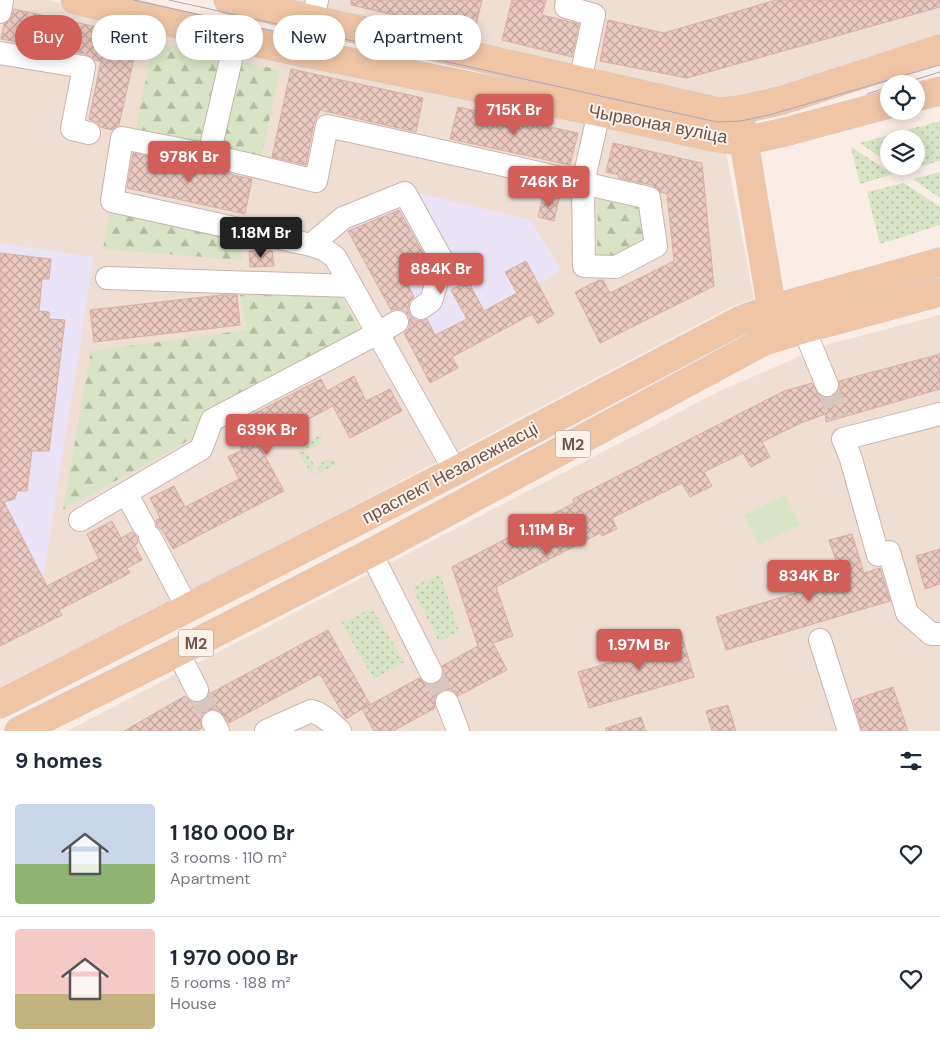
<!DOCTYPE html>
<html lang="en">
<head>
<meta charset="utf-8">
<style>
  body { margin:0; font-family:"DM Sans",sans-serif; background:#f6f6f7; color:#1f2937; height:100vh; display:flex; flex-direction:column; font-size:19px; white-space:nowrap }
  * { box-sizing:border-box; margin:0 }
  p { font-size:16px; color:#747a83 }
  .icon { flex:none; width:28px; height:28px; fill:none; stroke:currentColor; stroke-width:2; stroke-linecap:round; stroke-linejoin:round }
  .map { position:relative; height:731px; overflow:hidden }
  .sheet { display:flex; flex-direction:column; background:#fff; flex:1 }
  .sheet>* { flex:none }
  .hud { position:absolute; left:15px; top:15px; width:500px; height:45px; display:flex; gap:10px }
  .tools { position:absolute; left:880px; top:75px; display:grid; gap:10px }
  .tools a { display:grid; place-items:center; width:45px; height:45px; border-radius:50%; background:#fff; box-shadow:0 2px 12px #0003; font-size:25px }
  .price { position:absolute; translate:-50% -42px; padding:0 11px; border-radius:5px; background:#d25e5a; color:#fff; font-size:16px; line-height:32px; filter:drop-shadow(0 1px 2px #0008) }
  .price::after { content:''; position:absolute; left:50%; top:30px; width:15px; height:11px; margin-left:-8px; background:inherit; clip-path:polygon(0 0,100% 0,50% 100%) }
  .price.selected { background:#222; color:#fff }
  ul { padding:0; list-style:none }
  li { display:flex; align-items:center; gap:15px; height:125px; padding:0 15px }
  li+li { border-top:1px solid #e0e1e3 }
  li span { display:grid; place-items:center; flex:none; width:140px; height:100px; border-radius:5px; color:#555 }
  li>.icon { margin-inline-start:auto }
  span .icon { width:60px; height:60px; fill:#fffc; stroke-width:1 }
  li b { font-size:21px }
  h2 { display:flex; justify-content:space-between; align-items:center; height:60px; padding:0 15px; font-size:21px }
  .pill { padding:0 18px; border-radius:22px; background:#fff; box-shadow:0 2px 12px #0003; font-size:18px; line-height:45px }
  .pill.selected { background:#d25e5a; color:#fff }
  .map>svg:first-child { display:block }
</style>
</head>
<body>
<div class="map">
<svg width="940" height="731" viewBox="0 0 940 731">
  <defs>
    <pattern id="grass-dots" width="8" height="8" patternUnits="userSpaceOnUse" patternTransform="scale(1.25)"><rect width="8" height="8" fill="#d8e4c5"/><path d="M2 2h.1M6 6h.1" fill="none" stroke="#b3bba2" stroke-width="1.8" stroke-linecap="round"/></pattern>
    <pattern id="forest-firs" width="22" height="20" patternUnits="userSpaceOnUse" patternTransform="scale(1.25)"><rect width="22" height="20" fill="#d8e4c5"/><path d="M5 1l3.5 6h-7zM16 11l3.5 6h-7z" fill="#b3bba2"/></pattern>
    <pattern id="building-cross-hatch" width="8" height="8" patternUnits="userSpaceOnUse" patternTransform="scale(1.25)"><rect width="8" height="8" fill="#eac9c0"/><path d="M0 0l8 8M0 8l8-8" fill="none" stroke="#c2a69e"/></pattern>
  </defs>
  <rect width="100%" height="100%" fill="#f9ede5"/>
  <!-- residential -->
  <path fill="#efded4" d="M0,0H47L726,152L754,299L731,307L211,581L0,687Z
    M245,0H940V36L784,85L714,100Z
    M940,315V731H67L720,391L826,345Z"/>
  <!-- education -->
  <path fill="#eae2f5" d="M402,189L531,220L561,270L538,284L554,314L538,324L532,314L453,357L458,368L430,383L346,226Z
    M0,243L94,257L43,578L62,615L0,646Z"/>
  <!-- grass -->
  <path fill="url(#grass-dots)" d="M940,121V161L901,171L894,166H916V139H889V163L860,143Z
    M851,147L893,174L860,184Z
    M940,172V198L913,179Z
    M904,183L940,207V225L880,244L867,192Z
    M323,434L320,445L311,449L298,446Z
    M298,451L307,453L314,465L311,474Z
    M329,459L339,463L316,475L319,464Z
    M440,574L459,631L439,642L412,587Z
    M372,608L404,662L374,679L341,623Z"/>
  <!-- forest -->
  <path fill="url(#forest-firs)" d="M154,42L280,70L261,158L135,131Z
    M598,191L643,200L650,243L615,261L597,260Z
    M110,209L244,238L242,260L103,249Z
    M339,293L361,331L205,410L193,438L63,510L91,351L247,330L240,295Z"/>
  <!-- park -->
  <path fill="#d8e4c5" d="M785,495L800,525L759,545L744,515Z"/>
  <!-- building -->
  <path fill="url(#building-cross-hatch)" stroke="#dbada3" d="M351,0H482L474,33L351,5Z
    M512,0H546L542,15L579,24L572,57L502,40Z
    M776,0H940V7L687,78L600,61L608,20L664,33Z
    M14,9L139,36L119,125L112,130L100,127L98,123L89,119L101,61L94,60L86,54L1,39L4,24L10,20Z
    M291,69L423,98L416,132L320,110L314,123L306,165L272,157Z
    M458,107L578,133L570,165L450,139Z
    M613,143L702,163L714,286L600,343L575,292L599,280H603L610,293L674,261L667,194L660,192L658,189L652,185L618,178L619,175L606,172Z
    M133,153L252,179L245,214L127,188Z
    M543,195L559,198L554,221L538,217Z
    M399,210L429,263L427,269L406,280L414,297L409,302L408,310L411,316L415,320L422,321L427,319L435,335L467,319L451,290L468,281L484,311L517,293L505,272L526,261L554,314L538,324L532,314L452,357L458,368L430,383L404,333L409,328L410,322L409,316L403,310L397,309L391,310L348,231Z
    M272,250L274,266L250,267L249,251Z
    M0,253L51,259L49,279H42L39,311L49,312V319L65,320L49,451H32L27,491H17L15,499L4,502L47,586L99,559L87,534L112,521L121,538L132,532L137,537L138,543L135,545L142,560L127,568L130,573L59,610L62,615L0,646Z
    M221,295H237L240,325L94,342L90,310Z
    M940,354V389L826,422L825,414L801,423L762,442L770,457L751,467L743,453L704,472L712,486L690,497L682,483L612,518L617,529L602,536L600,533L496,587L513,636L493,643L507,670L458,696L455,692L450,689L442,690L437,694L434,699L435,708L393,731H374L362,709L346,719L320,674L229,723L220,711L213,709L206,711L202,715L200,721L202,728L197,731H124L185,696L190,701L196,703L202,702L209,694L328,630L370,704L364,708L419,678L424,683L430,685L436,684L442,680L444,673L442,666L478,646L452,567L574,503L573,499L784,391L812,383L819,396L826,398L832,397L838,393L840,387L839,381Z
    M354,376L366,401L390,389L402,411L350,438L333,406L259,445L284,491L173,549L163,531L157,526L156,520L160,518L150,498L174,486L185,507L239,479L228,457L242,450L230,426L321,379L327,391Z
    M852,534L864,573L880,568L890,601L726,650L716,617L842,579L829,540Z
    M940,549V584L925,589L916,556Z
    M680,629L694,677L589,708L578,672L653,650L650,638Z
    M893,687L908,731H862L853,700Z
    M728,705L736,731H712L706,711Z
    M641,717L646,731H606V728Z"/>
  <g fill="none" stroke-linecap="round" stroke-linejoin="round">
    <!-- minor-tunnel -->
    <path stroke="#d6c6bf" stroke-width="22" stroke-dasharray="22 11" stroke-linecap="butt" d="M827,385L838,418
      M431,672L447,702
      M197,690L213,722"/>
    <!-- minor casing -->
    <g stroke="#c8b4ad" stroke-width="24">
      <path id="minor" d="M567,0L566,7L594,15L580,81
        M0,12L2,0
        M0,53L84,67L72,129L89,133
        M307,53L317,0
        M209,155L236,38
        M311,245L343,218L405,193L443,262L431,301L421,308
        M107,278L351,286
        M804,329L827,385
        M455,471L335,257L325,250L311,245L112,201L122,138L209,155L316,181L327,126C435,149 542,174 649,198L656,246L616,267L584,266L583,183L599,112
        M126,493L144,526
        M80,520L201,449L212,420L378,333L397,322
        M150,537L188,609
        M889,552L907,613L931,634H940
        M371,553L431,672
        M878,555L851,459L843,439L940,414
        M820,640L849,731
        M178,652L197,690
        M447,702L458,731
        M213,722L218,731
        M266,731L311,711C323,714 331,723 340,731"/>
    </g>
    <!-- major casing -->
    <g stroke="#d4cbca" stroke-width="29">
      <path id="major" d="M75,0L271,46L599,112L712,137L744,141L785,132L889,104
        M228,0L719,112L739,110L783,100L940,49
        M916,97L940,91
        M741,124L775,328
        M0,704L455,471L741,320L772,309L940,262
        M19,731L178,652L371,553L764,341L804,329L940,292"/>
    </g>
    <!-- minor -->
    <use href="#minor" stroke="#fff" stroke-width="22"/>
    <!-- major -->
    <use href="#major" stroke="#efc5a6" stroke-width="28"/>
    <!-- tram -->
    <path stroke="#aea5c0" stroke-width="1" d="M133,0L328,43
      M169,0L717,122L741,121L769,115L940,65
      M901,84L940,72
      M867,94L889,87"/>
  </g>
  <g text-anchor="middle" stroke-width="4" stroke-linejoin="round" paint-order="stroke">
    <!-- shield labels -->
    <g fill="#fcf2ea" stroke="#99837d" stroke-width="1">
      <rect x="555.5" y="430.5" width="35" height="27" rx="4"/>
      <rect x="178.5" y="629.5" width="35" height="27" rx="4"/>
    </g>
    <g font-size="16" font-weight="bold" fill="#6e534e">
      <text x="573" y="450">М2</text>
      <text x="196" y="649">М2</text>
    </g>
    <!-- street labels -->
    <g font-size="18" fill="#6e534e" stroke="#fcf2ea">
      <text transform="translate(658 124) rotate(11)" y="6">Чырвоная вуліца</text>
      <text transform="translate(450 473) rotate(-28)" y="6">праспект Незалежнасці</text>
    </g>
  </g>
</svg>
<div class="tools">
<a><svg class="icon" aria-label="locate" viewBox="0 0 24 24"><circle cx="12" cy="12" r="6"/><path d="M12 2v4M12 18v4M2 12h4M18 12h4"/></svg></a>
<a><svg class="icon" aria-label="layers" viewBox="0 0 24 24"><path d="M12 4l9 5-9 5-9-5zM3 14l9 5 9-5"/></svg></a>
</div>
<b class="price" style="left:514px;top:136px">715K Br</b>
<b class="price" style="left:189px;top:183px">978K Br</b>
<b class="price" style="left:549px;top:208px">746K Br</b>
<b class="price selected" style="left:261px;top:259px">1.18M Br</b>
<b class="price" style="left:441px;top:295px">884K Br</b>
<b class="price" style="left:267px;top:456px">639K Br</b>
<b class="price" style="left:547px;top:556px">1.11M Br</b>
<b class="price" style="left:809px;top:602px">834K Br</b>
<b class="price" style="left:639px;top:671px">1.97M Br</b>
<div class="hud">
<a class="pill selected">Buy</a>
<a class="pill">Rent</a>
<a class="pill">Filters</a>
<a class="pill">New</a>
<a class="pill">Apartment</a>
</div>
</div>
<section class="sheet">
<h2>9 homes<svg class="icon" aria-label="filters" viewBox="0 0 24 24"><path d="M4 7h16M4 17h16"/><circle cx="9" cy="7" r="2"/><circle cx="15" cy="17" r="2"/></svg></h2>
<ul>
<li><span style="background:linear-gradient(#c9d6e8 60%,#8fb573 0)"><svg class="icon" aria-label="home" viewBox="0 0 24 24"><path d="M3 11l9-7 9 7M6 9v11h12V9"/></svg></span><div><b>1 180 000 Br</b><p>3 rooms · 110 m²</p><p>Apartment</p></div><svg class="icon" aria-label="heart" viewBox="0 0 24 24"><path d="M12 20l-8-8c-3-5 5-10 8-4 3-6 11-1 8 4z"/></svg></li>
<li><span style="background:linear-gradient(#f6c9c9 65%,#c2b280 0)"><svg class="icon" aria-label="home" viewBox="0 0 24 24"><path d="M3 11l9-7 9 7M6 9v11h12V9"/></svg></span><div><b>1 970 000 Br</b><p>5 rooms · 188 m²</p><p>House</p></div><svg class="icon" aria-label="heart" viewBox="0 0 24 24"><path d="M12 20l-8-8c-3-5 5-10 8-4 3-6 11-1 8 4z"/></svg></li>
</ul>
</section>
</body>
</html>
